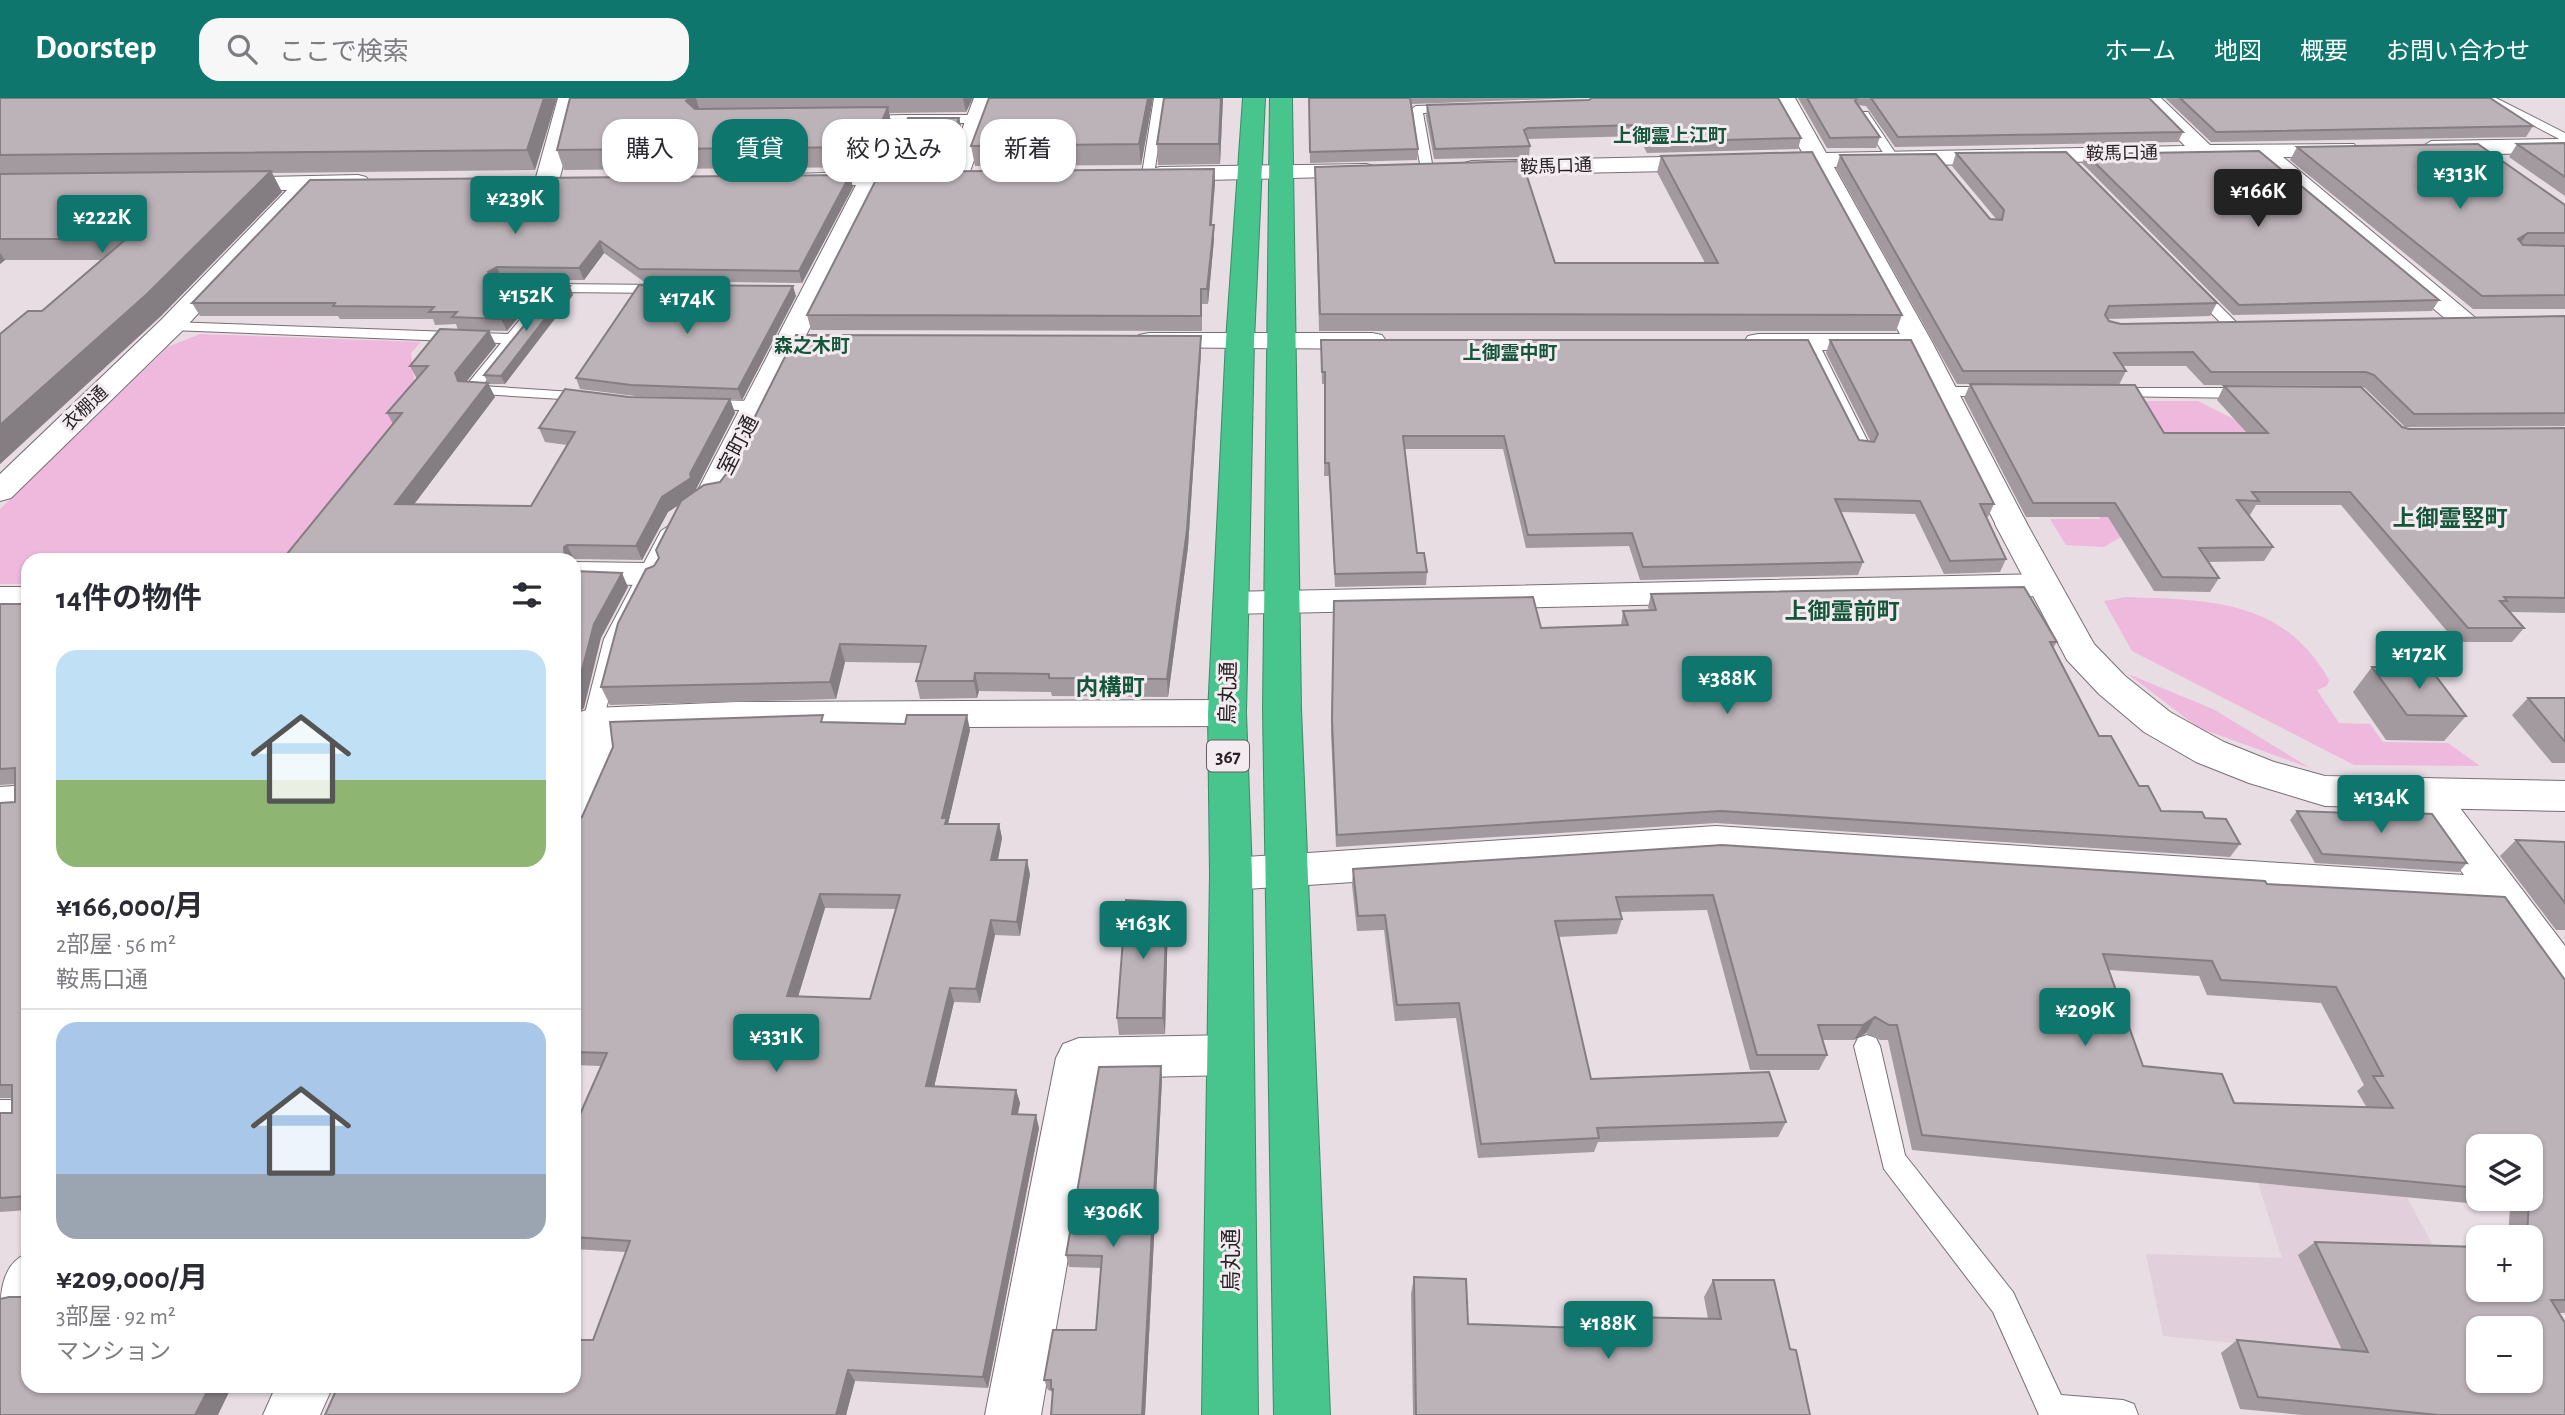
<!DOCTYPE html>
<html lang="ja">
<head>
<meta charset="utf-8">
<style>
  body { margin:0; font-family:"Alegreya Sans","Noto Sans JP",sans-serif; background:#f7f7f7; color:#2b2b33; height:100vh; display:flex; flex-direction:column; font-size:26px; white-space:nowrap }
  * { box-sizing:border-box; margin:0 }
  p { font-size:23px; color:#7c7c81 }
  .icon { flex:none; width:38px; height:38px; fill:none; stroke:currentColor; stroke-width:2; stroke-linecap:round; stroke-linejoin:round }
  .map { position:relative; flex:1; overflow:hidden }
  .sheet { position:absolute; left:21px; top:455px; width:560px; height:840px; display:flex; flex-direction:column; background:#fff; border-radius:21px; box-shadow:0 2px 5px #0004 }
  .sheet>* { flex:none }
  .guide { position:absolute; left:602px; top:21px; width:665px; height:63px; display:flex; gap:14px }
  .fabs { position:absolute; left:2466px; top:1036px; display:grid; gap:14px }
  .fabs a { display:grid; place-items:center; width:77px; height:77px; border-radius:14px; background:#fff; box-shadow:0 2px 5px #0004; font-size:35px }
  .price { position:absolute; translate:-50% -60px; padding:0 16px; border-radius:7px; background:#0f766e; color:#fff; font-size:23px; line-height:46px; filter:drop-shadow(0 2px 4px #0008) }
  .price::after { content:''; position:absolute; left:50%; top:42px; width:21px; height:16px; margin-left:-10px; background:inherit; clip-path:polygon(0 0,100% 0,50% 100%) }
  .price.active { background:#222; color:#fff }
  ul { padding:0; list-style:none }
  li { display:grid; align-content:center; gap:14px; height:371px; padding:0 35px }
  li+li { border-top:2px solid #e1e1e2 }
  li span { display:grid; place-items:center; height:217px; border-radius:21px; color:#555 }
  li>.icon { margin-inline-start:auto }
  span .icon { width:126px; height:126px; fill:#fffc; stroke-width:1 }
  li b { font-size:30px }
  h2 { display:flex; justify-content:space-between; align-items:center; height:84px; padding:0 35px; font-size:30px }
  .tag { padding:0 24px; border-radius:21px; background:#fff; box-shadow:0 2px 5px #0004; font-size:24px; line-height:63px }
  .tag.active { background:#0f766e; color:#fff }
  header { display:flex; align-items:center; gap:42px; box-sizing:border-box; height:98px; padding:0 35px; background:#0f766e; color:#fff }
  header strong { font-size:33px }
  nav { display:flex; gap:38px; margin-inline-start:auto; font-size:24px }
  .search { width:490px; height:63px; background:#f7f7f7; display:flex; align-items:center; gap:18px; box-sizing:border-box; padding:0 24px; border-radius:21px; color:#7c7c81; font-size:26px }
  .map>svg:first-child { display:block }
</style>
</head>
<body>
<header>
<strong>Doorstep</strong>
<div class="search"><svg class="icon" aria-label="search" viewBox="0 0 24 24"><circle cx="10" cy="10" r="6"/><path d="M15 15l6 6"/></svg>ここで検索</div>
<nav><a>ホーム</a><a>地図</a><a>概要</a><a>お問い合わせ</a></nav>
</header>
<div class="map">
<svg width="2565" height="1317" viewBox="0 0 2565 1317">
  <rect width="100%" height="100%" fill="#e7dde3"/>
  <!-- built -->
  <path fill="#e1d0db" d="M2359,1011L2478,1230V1269L2163,1238L2146,1156L2282,1160L2235,1013Z"/>
  <!-- green -->
  <path fill="#eeb9dc" d="M200,236L421,244L411,255L416,296L286,462H28V486H0V411L168,249Z
    M2114,303H2198L2283,346L2163,349Z
    M2106,410L2126,436L2104,449L2066,447L2050,421H2100L2097,413Z
    M2126,499C2208,502 2284,501 2329,582L2327,588L2317,592L2339,625L2370,626L2383,644L2448,645L2480,668L2354,667L2132,553L2104,503Z
    M2128,576L2213,611L2310,670L2199,630Z"/>
  <g fill="none" stroke-linecap="round" stroke-linejoin="round">
    <!-- lane casing -->
    <g stroke="#776f74" stroke-width="2">
      <path id="lane" d="M1154,0H1166L1154,76L1148,80L1142,76Z
        M2481,0H2496L2565,35V44Z
        M1416,8L1454,7L1460,11L1454,15H1423L1433,71L1427,75L1421,71L1410,12Z
        M1860,14H1868L1898,59L1896,62H1888L1858,17Z
        M904,17H977L983,21L977,25H908L886,80L875,83L874,80L896,25L865,26L859,22L865,18Z
        M554,186L665,187L672,191L665,195L558,194L482,288L588,295L596,300L594,303L465,295V289L501,245L171,232L164,228L171,224L508,236L549,187Z
        M2194,186L2199,187L2236,224V230H2226L2189,193V187Z
        M1810,239L1818,244L1871,350L1869,354H1857L1802,244Z
        M1942,289H1995L2003,294L1995,299L1936,297V291Z
        M2111,290H2247L2255,295L2247,300L2105,298V292Z
        M704,302L758,303L766,308L758,313L698,310V304Z
        M670,427L679,433L624,541L603,623L600,628H586L583,623L604,541L661,433Z
        M1867,937L1876,940L1880,948L1905,1057L2013,1194L2061,1297L2123,1302L2134,1306L2138,1317H2039L1993,1214L1884,1071L1854,948L1858,940Z
        M0,1002H28V1026H0Z
        M24,1157L28,1159C28,1184 26,1214 0,1225C0,1200 0,1169 24,1157Z"/>
    </g>
    <!-- street casing -->
    <g stroke="#776f74" stroke-width="2">
      <path id="street" d="M558,0H580L559,83L555,88H539L535,83Z
        M974,0H996L968,79L964,84H948L944,79Z
        M1773,0H1795L1826,55L2185,48L2138,0H2161L2210,47L2354,46L2357,51L2354,56L2346,58L2283,59L2478,222L2474,228H2454L2255,60L1834,69L1932,244L2027,426L2023,433L2011,436L1999,433L1908,252H1758L1748,250L1744,244L1748,238L1758,236H1900L1811,70L1472,77L1464,75L1460,70L1464,65L1472,63L1803,56Z
        M2565,41V55L2431,57L2420,50L2431,43Z
        M1366,66L1374,68L1378,73L1374,78L1160,83L1152,81L1148,76L1152,71L1160,69Z
        M929,72L937,74L941,79L937,84L880,87L730,392L725,399L714,402L703,399L698,392L856,87L800,88L792,86L788,81L792,76Z
        M358,77L366,79L370,84L366,89L313,91L181,234L11,400L0,403V376L161,222L287,92H226L218,90L214,85L218,80Z
        M1149,235H1372L1382,237L1386,243L1382,249L1372,251L1139,249L1135,243L1139,237Z
        M574,464L647,465L659,468L664,476L659,484L647,487L574,486Z
        M2043,476L2055,479L2060,487L2055,495L2043,498L1231,516L1219,513L1214,505L1219,497L1231,494Z
        M0,489H28V511H0Z
        M1227,602L1240,606L1246,615L1240,624L1227,628L737,630L614,636L618,663L588,733L574,737V676L580,663L574,623L580,614L593,610L737,604Z
        M2427,680L2441,685L2565,848V901L2549,895L2490,812L1716,760L1231,792L1216,788L1210,776L1216,764L1231,760L1716,728L2464,777L2407,695L2413,685Z
        M28,687V717L0,719V689Z
        M1231,937L1247,943L1254,957L1247,971L1231,977L1099,980L1041,1317H985L1056,960L1063,946L1079,940Z
        M276,1288H333L320,1317H263Z"/>
    </g>
    <!-- secondary casing -->
    <g stroke="#776f74" stroke-width="2">
      <path id="secondary" d="M2011,416L2023,419L2027,426L2094,546L2125,578L2170,614L2224,644L2274,664L2325,678L2565,683V713L2325,708L2249,685L2196,664L2144,634L2099,596L2067,562L1995,426L1999,419Z"/>
    </g>
    <!-- highway casing -->
    <g stroke="#3c8c69" stroke-width="2">
      <path id="highway" d="M1243,0H1265L1254,243L1246,615L1252,776L1258,1317H1202L1210,776L1208,615L1226,243Z
        M1270,0H1292L1301,611L1330,1317H1274L1263,611Z"/>
    </g>
    <!-- lane -->
    <use href="#lane" fill="#fff" fill-rule="evenodd"/>
    <!-- street -->
    <use href="#street" fill="#fff" fill-rule="evenodd"/>
    <!-- secondary -->
    <use href="#secondary" fill="#fff" fill-rule="evenodd"/>
    <!-- highway -->
    <use href="#highway" fill="#48c48d" fill-rule="evenodd"/>
  </g>
  <!-- wall -->
  <path fill="#a29a9e" fill-rule="evenodd" d="M0,0H557L535,72L272,75L282,94L161,218L0,366V236L42,213L101,162H5L0,166Z
    M570,0H973L966,14L889,15L892,29L876,69L564,72L557,52Z
    M1153,0L1141,67L975,68L971,48Z
    M1223,0L1220,66L1158,67L1157,46Z
    M1309,0H1577L1412,6L1418,51L1417,62L1310,65Z
    M1798,0H2149L2183,34L2178,44L1895,49L1866,8L1857,7L1880,39L1876,50H1827Z
    M2165,0H2490L2533,28L2526,39L2211,44Z
    M1589,2L1801,40L1798,51L1647,55L1638,38L1527,41L1530,48L1529,59L1434,61L1426,18L1427,7Z
    M959,20L961,28L945,68L893,69L892,61Z
    M2565,45V98L2509,59L2517,46Z
    M2297,49L2565,107V211H2473L2290,62Z
    M1956,55L2217,205L2210,218L2108,221L2109,223L2121,226L2565,218V328L2405,329L2365,290L2358,288L2204,287L2186,268H2123L2126,273L2119,287H1999L2164,335H2247L2217,302L2224,288L2409,331L2565,330V515L2510,514L2524,530L2512,544H2456L2341,407H2256L2250,417H2248L2273,449L2264,463L2208,464L2219,480L2210,494L2154,493L2108,419H2026L1964,300L1970,286H1957L1836,70L1840,57L1990,121L1997,122L1952,68Z
    M2086,56L2439,202L2432,213L2233,217L2082,65Z
    M1661,58L1902,217L1896,233H1319L1315,69L1555,165H1705L1657,74Z
    M1214,71L1215,85L1212,127L1214,141L1208,206H1202V233L811,232L807,217Z
    M853,89L802,185L643,183L604,155L584,182H501L538,196L507,233L458,232L456,226L435,227L433,221H340L338,218H200L192,205Z
    M573,197L505,286H488L495,299L414,406L531,408L567,347L545,344L539,330L629,299L703,300L635,298L580,291L576,280L796,198L742,302L730,301L735,315L696,391V392L720,384L1201,254L1188,449L1168,599L1052,598L1051,594L979,593L977,600L920,601L916,583L921,565L845,564L836,601L610,607L601,589L654,468L659,460L680,406L668,414L642,462L574,461L282,462L393,326L387,315L417,281L410,268L496,247L466,284L488,285L484,277Z
    M1321,242L1859,342L1871,344L1826,255L1830,242L1994,406L1988,419H1986L2006,461L2000,474L1944,476L1915,416L1841,414L1863,464L1858,477L1640,482L1629,448L1526,450L1503,351H1404L1417,455L1427,474L1426,487L1335,489L1329,378H1324L1325,286H1322Z
    M1651,496L2057,544L2053,550L2099,638L2139,688L2161,713L2205,720L2240,746L2230,759L1716,725L1336,749L1331,635L1334,503L1541,530L1621,527L1623,513L1649,512L1648,509Z
    M0,506H28V1112L0,1114V1015H12V1000H0V705L15,704V686L0,687Z
    M2372,569L2466,618L2444,643L2386,642L2353,594Z
    M2528,600H2565V665H2552L2512,617Z
    M825,624L970,632L948,726H999L1002,740L998,762L1030,776L1020,838L995,837L980,905L954,904L934,989L1016,992L1020,1005L1018,1016L1039,1030L988,1290L855,1283L846,1317H325L593,1242L626,1154L574,1151V1030L601,968L574,967V722ZM825,810L896,811L870,901L798,899Z
    M2348,712L2467,765L2459,774L2315,765L2290,722L2297,713L2345,715Z
    M2516,742L2565,744V832H2556L2500,758Z
    M1353,771L2267,786L2565,882V1215H2559L2565,1317H2303L2240,1311L2221,1255L2237,1242L2342,1252L2298,1157L2315,1144L2530,1192V1139H2508L2510,1109L1912,1052L1888,942H1880L1866,935L1854,942H1823L1827,957L1819,972H1750L1707,812L1620,814L1622,821L1617,836L1558,839L1591,981L1786,1024L1778,1039L1598,1044L1594,1054L1478,1060L1456,920L1395,923L1384,832L1357,833L1352,787ZM2109,872L2199,878L2207,897L2321,905L2364,987L2357,993L2367,1010L2234,1005L2143,968ZM2478,1048H2530V1101H2478Z
    M1168,821L1165,936L1119,937L1117,920Z
    M1161,968L1162,981L1145,1317L1053,1297L1051,1293L1048,1292L1044,1282L1096,1232L1101,1170L1069,1169L1066,1157Z
    M1414,1179L1468,1226L1575,1230L1580,1218L1708,1221L1704,1199L1713,1182L1790,1251L1810,1317H1413L1411,1196Z"/>
  <!-- shaded-wall -->
  <path fill="#847d81" d="M544,0H557L535,72L527,52Z
    M691,0H696L701,17L686,3Z
    M963,0H973L966,14Z
    M1148,0H1153L1141,67L1139,46Z
    M1221,0H1223L1220,66L1219,46Z
    M888,9L892,29L876,69L871,49Z
    M959,20L961,28L945,68L944,61Z
    M1214,71L1215,85L1210,141V127Z
    M271,73L282,94L161,218L0,366V327Z
    M850,77L853,89L802,185L799,173Z
    M1214,127V141L1208,206L1207,191Z
    M2528,135L2519,147L2518,141Z
    M600,143L604,155L584,182L579,170Z
    M0,155L5,162L0,166Z
    M497,169L502,181L494,186L488,174Z
    M533,184L538,196L507,233L501,221Z
    M570,188L573,197L505,286L501,278Z
    M793,188L796,198L742,302L738,291Z
    M489,233L496,247L462,289L458,283L455,275Z
    M1201,238V254L1188,449L1168,599L1167,581Z
    M488,285L495,299L403,421L395,406Z
    M730,301L735,315L696,391L697,395L668,414L642,462L636,448L662,399L690,376Z
    M567,447L574,461L573,462H565L564,449Z
    M622,475L628,489L601,540L584,610L574,619V597L594,526Z
    M840,546L845,564L836,601L830,584Z
    M975,575L979,593L977,600L974,583Z
    M967,617L970,632L948,726L951,735L942,720Z
    M574,638L577,663L574,670Z
    M999,726L1002,740L995,776L991,762Z
    M1027,762L1030,776L1020,838L1017,824Z
    M820,796L825,810L794,912L787,898Z
    M1167,804L1168,821L1165,936L1163,920Z
    M991,822L995,837L980,905L976,891Z
    M950,890L954,904L931,1002L926,988Z
    M1875,919L1866,935L1854,942L1863,927Z
    M1161,968L1162,981L1145,1317H1142Z
    M1016,992L1020,1005L1015,1029L1012,1016Z
    M1036,1017L1039,1030L988,1290L983,1279Z
    M848,1272L855,1283L846,1317H836Z
    M210,1288H232L218,1317H195Z"/>
  <!-- building -->
  <path fill="#bcb3b8" stroke="#847d81" stroke-width="2" fill-rule="evenodd" d="M0,0H544L527,52L0,57Z
    M570,0H691L686,3L695,11L888,9L871,49L557,52Z
    M989,0H1148L1139,46L971,48Z
    M1164,0H1221L1219,46H1157Z
    M1309,0H1410L1418,51L1310,54Z
    M1592,0H1778L1801,40L1649,44L1640,27L1528,30L1524,32L1530,48L1435,51L1427,7L1589,2Z
    M1807,0H1857L1855,3L1880,39L1830,40Z
    M1871,0H2149L2183,34L1898,39Z
    M2180,0H2490L2533,28L2216,34Z
    M908,20H959L944,61H892Z
    M2565,45V79L2517,46Z
    M2478,46L2565,107V135H2528L2518,141L2523,147L2565,148V197L2482,198L2297,49Z
    M2259,53L2439,202L2239,207L2086,56Z
    M1812,54L1902,217L1320,216L1315,69L1522,63L1555,165H1718L1661,58Z
    M2066,54L2217,205L2109,208L2105,217L2109,223L2121,226L2565,218V315L2414,316L2374,277L2366,274H2211L2193,254L2114,255L2126,273H1963L1840,57L1936,56L1990,121L2002,122L2004,112L1956,55Z
    M1214,71L1210,127H1214L1207,191H1201V218L807,217L880,74Z
    M271,73L147,196L0,327V236L28,213H42L126,141H0V76Z
    M850,77L799,173L639,171L600,143L579,170L497,169L488,174L491,181L533,184L501,221L452,219L457,214H429L434,209L333,208L335,205H192L310,82Z
    M639,187L793,188L738,291L631,287L576,280Z
    M556,188H570L501,278L484,277Z
    M440,231L489,233L455,275L458,283L488,285L395,406L531,408L575,334L539,330L565,291L629,299L730,301L690,376L691,380L662,399L636,448L567,447L564,449L565,462H282L402,315H387L428,268H410Z
    M796,237L1201,238L1187,432L1167,581L1049,580V576L975,575L974,583H916L926,548L840,546L830,584L601,589L618,525L646,471L654,468L659,460L656,452L681,403L704,387L720,384L726,376Z
    M1321,242H1808L1859,342L1874,344L1878,336L1830,242H1911L1994,406H1980L2006,461L1950,463L1920,403L1835,401L1863,464L1643,469L1632,435L1528,437L1504,338H1403L1417,455H1424L1427,474L1335,476L1329,365H1325V274H1322Z
    M1970,286L2135,287L2164,335H2268L2224,288L2361,289L2402,329L2409,331L2565,330V500L2504,499L2507,503H2500L2524,530H2468L2350,394H2252L2259,403L2237,402L2273,449L2199,450L2219,480L2162,479L2115,405H2033Z
    M574,473L622,475L594,526L576,595L574,597Z
    M2024,489L2057,544H2050L2099,638H2111L2139,688H2148L2161,713L2202,714L2205,720L2226,721L2240,746L1721,713L1337,737L1332,622L1334,503L1533,499L1541,530L1628,527L1623,513L1656,512L1651,496Z
    M0,506H28V1098L0,1100V1015H12V987H0V705L15,704V670L0,671Z
    M2372,569H2429L2466,618L2407,617Z
    M2528,600H2565V644Z
    M823,617L821,624L905,626L907,617H967L942,720H947L945,726H999L991,762H1027L1017,824L991,822L976,891L950,890L926,988L1016,992L1012,1016L1036,1017L983,1279L848,1272L836,1317H325L338,1288H574V1242H593L630,1143L574,1139V1030L607,955L574,954V722L582,719L613,649L610,624ZM820,796L900,797L870,901L787,898Z
    M2348,712L2432,716L2467,765L2322,756L2297,713L2350,715Z
    M2516,742L2565,744V805Z
    M1722,747L2265,783L2267,786L2505,799L2565,882V1202H2551L2565,1225V1317H2438L2258,1299L2237,1242L2368,1254L2315,1144L2478,1149V1192H2530V1139H2527L2529,1101H2530V1048H2478V1090L1922,1037L1897,927H1889L1875,919L1863,927H1818L1827,957H1757L1713,797L1616,799L1622,821L1555,823L1591,981L1769,974L1786,1024L1597,1030L1599,1040L1481,1046L1459,905L1397,907L1385,817L1358,818L1353,771ZM2103,856L2212,863L2221,882L2336,889L2383,978H2373L2393,1010L2234,1005L2222,976L2143,968ZM2478,1230H2530V1283H2478Z
    M1126,802L1167,804L1163,920H1117Z
    M1161,968L1142,1317H1051L1053,1291H1051V1282H1044L1053,1232H1096L1102,1158L1066,1157L1099,969Z
    M1414,1179L1466,1181L1468,1226L1582,1230L1580,1218L1721,1221L1713,1182H1774L1790,1251L1796,1252L1810,1317H1416Z
    M9,1199H28V1288H210L195,1317H0V1201Z"/>
  <g text-anchor="middle" stroke-width="6" stroke-linejoin="round" paint-order="stroke">
    <!-- far-street labels -->
    <g font-size="18" fill="#272325" stroke="#f4ebf1">
      <text transform="translate(2122 55) rotate(-1)" y="6">鞍馬口通</text>
      <text transform="translate(1556 68) rotate(-2)" y="6">鞍馬口通</text>
      <text transform="translate(85 310) rotate(-44)" y="6">衣棚通</text>
    </g>
    <!-- far-neighbourhood labels -->
    <g font-size="19" font-weight="bold" fill="#15563b" stroke="#f4ebf1">
      <text x="1670" y="44">上御霊上江町</text>
      <text x="812" y="254">森之木町</text>
      <text x="1510" y="261">上御霊中町</text>
    </g>
    <!-- shield labels -->
    <rect fill="#f4ebf1" stroke="#645f62" stroke-width="2" x="1207" y="642.5" width="42" height="31" rx="5"/>
    <g font-size="19" font-weight="bold" fill="#272325">
      <text x="1228" y="665">367</text>
    </g>
    <!-- street labels -->
    <g font-size="21" fill="#272325" stroke="#f4ebf1">
      <text transform="translate(738 347) rotate(-63)" y="7">室町通</text>
      <text transform="translate(1228 595) rotate(-89)" y="7">烏丸通</text>
      <text transform="translate(1231 1162) rotate(-90)" y="7">烏丸通</text>
    </g>
    <!-- neighbourhood labels -->
    <g font-size="23" font-weight="bold" fill="#15563b" stroke="#f4ebf1">
      <text x="2450" y="428">上御霊竪町</text>
      <text x="1842" y="521">上御霊前町</text>
      <text x="1110" y="597">内構町</text>
    </g>
  </g>
</svg>
<div class="fabs">
<a><svg class="icon" aria-label="layers" viewBox="0 0 24 24"><path d="M12 4l9 5-9 5-9-5zM3 14l9 5 9-5"/></svg></a>
<a>+</a>
<a>−</a>
</div>
<b class="price" style="left:2460px;top:113px">¥313K</b>
<b class="price active" style="left:2258px;top:131px">¥166K</b>
<b class="price" style="left:515px;top:138px">¥239K</b>
<b class="price" style="left:102px;top:157px">¥222K</b>
<b class="price" style="left:526px;top:235px">¥152K</b>
<b class="price" style="left:687px;top:238px">¥174K</b>
<b class="price" style="left:2419px;top:593px">¥172K</b>
<b class="price" style="left:1727px;top:618px">¥388K</b>
<b class="price" style="left:2381px;top:737px">¥134K</b>
<b class="price" style="left:1143px;top:863px">¥163K</b>
<b class="price" style="left:2085px;top:950px">¥209K</b>
<b class="price" style="left:776px;top:976px">¥331K</b>
<b class="price" style="left:1113px;top:1151px">¥306K</b>
<b class="price" style="left:1608px;top:1263px">¥188K</b>
<div class="guide">
<a class="tag">購入</a>
<a class="tag active">賃貸</a>
<a class="tag">絞り込み</a>
<a class="tag">新着</a>
</div>
<section class="sheet">
<h2>14件の物件<svg class="icon" aria-label="filters" viewBox="0 0 24 24"><path d="M4 7h16M4 17h16"/><circle cx="9" cy="7" r="2"/><circle cx="15" cy="17" r="2"/></svg></h2>
<ul>
<li><span style="background:linear-gradient(#bfe0f5 60%,#8fb573 0)"><svg class="icon" aria-label="home" viewBox="0 0 24 24"><path d="M3 11l9-7 9 7M6 9v11h12V9"/></svg></span><div><b>¥166,000/月</b><p>2部屋 · 56 m²</p><p>鞍馬口通</p></div></li>
<li><span style="background:linear-gradient(#a9c7e8 70%,#9aa5b1 0)"><svg class="icon" aria-label="home" viewBox="0 0 24 24"><path d="M3 11l9-7 9 7M6 9v11h12V9"/></svg></span><div><b>¥209,000/月</b><p>3部屋 · 92 m²</p><p>マンション</p></div></li>
</ul>
</section>
</div>
</body>
</html>
